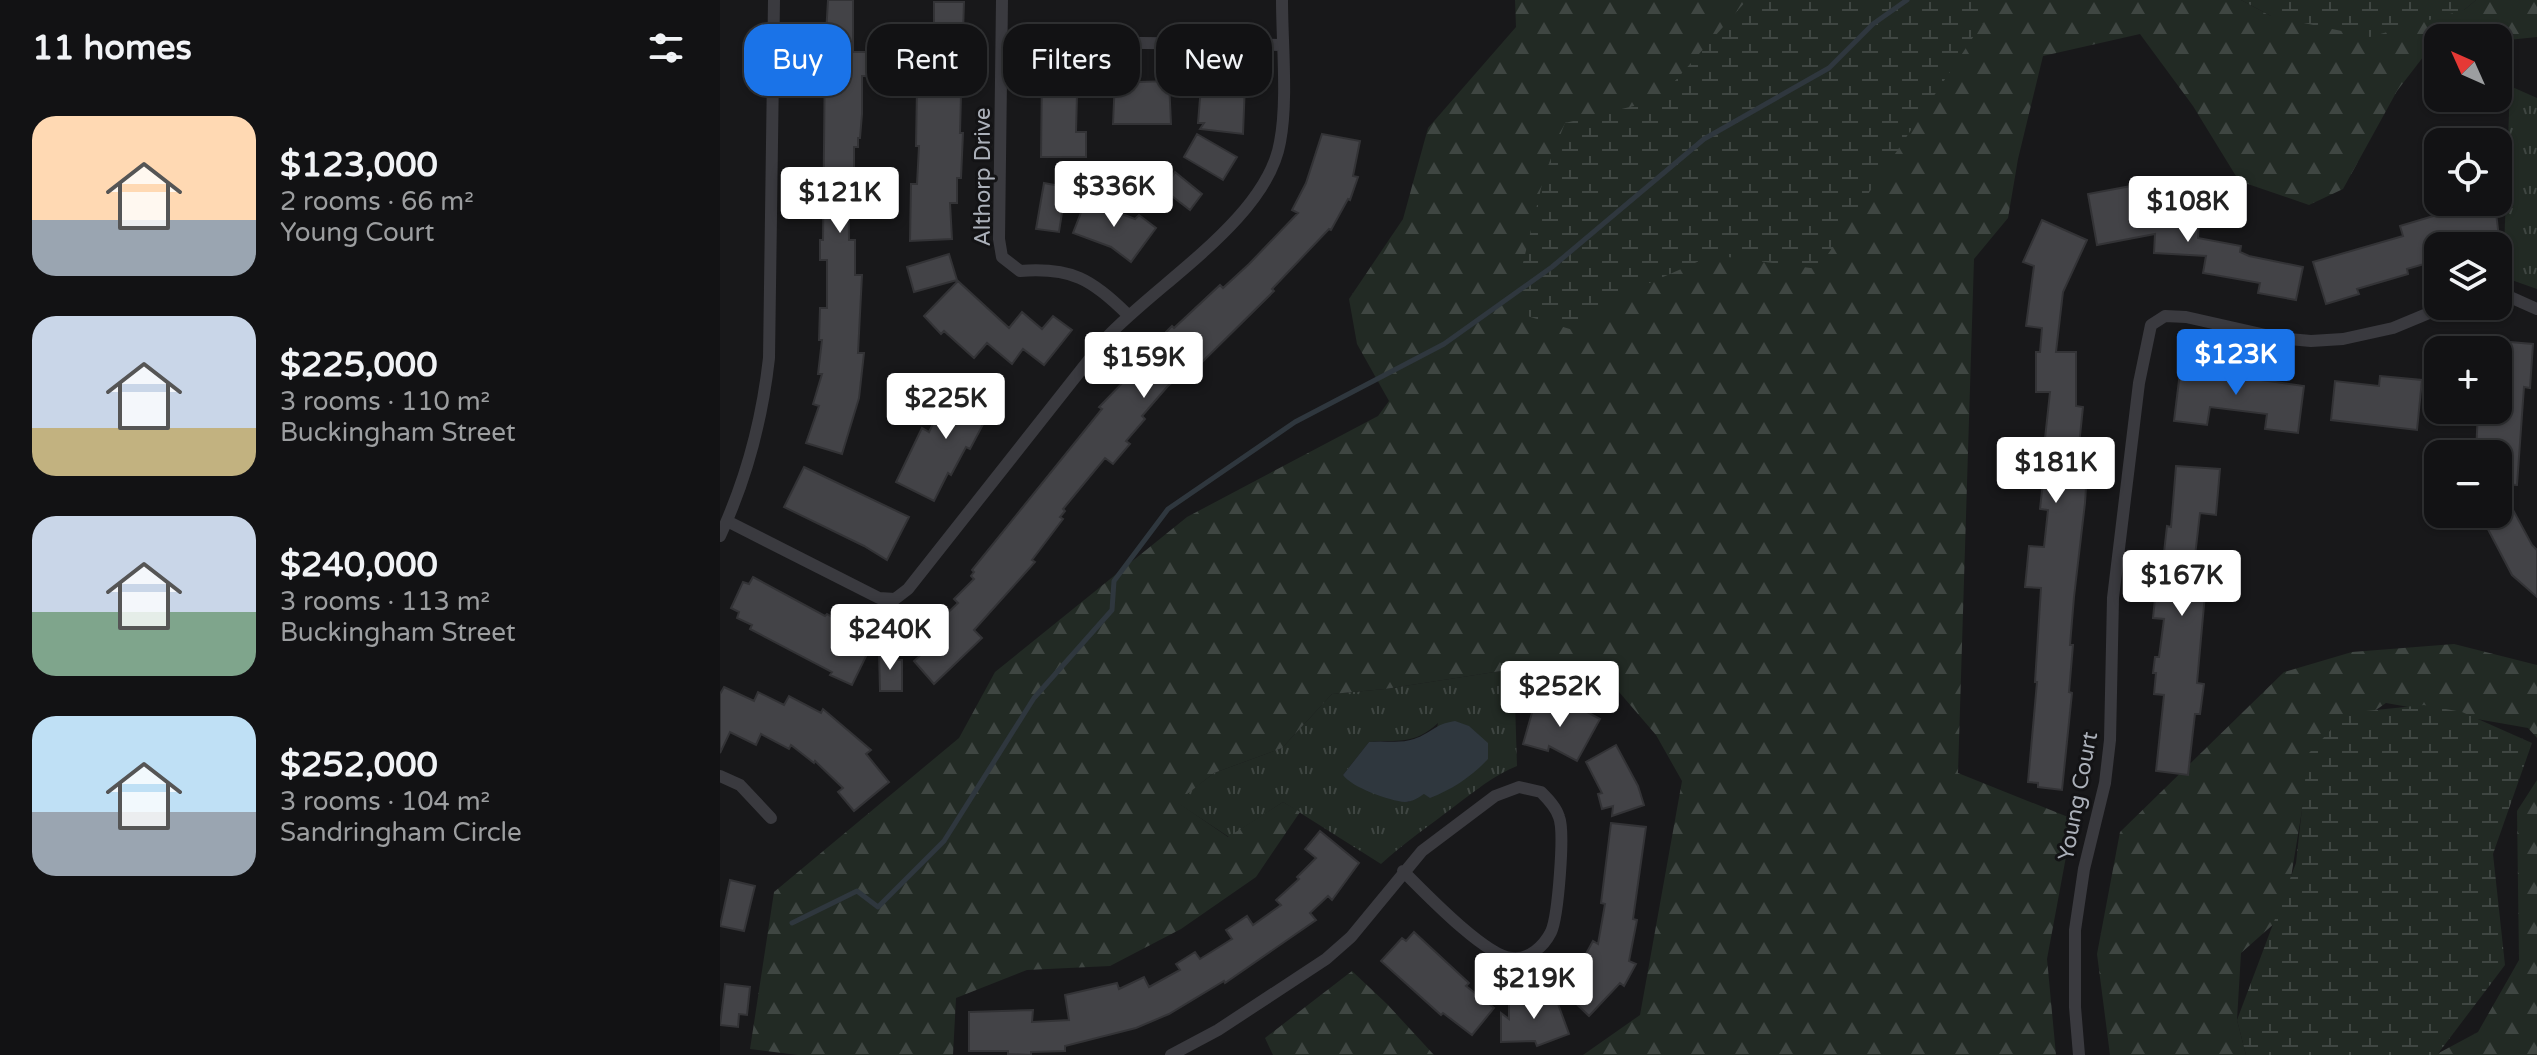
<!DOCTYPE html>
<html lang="en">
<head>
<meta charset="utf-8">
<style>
  body { margin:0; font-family:"Varela Round",sans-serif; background:#1f2022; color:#f1f3f6; height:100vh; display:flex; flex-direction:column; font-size:30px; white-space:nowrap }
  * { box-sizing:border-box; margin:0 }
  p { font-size:26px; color:#9c9ea0 }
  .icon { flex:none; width:44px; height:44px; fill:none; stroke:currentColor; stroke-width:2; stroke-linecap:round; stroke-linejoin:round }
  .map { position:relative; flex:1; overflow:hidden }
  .drawer { display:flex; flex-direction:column; background:#121214; width:720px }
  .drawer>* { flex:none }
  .guide { position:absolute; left:24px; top:24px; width:760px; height:72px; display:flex; gap:16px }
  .needle { width:52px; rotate:315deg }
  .controls { position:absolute; left:1704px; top:24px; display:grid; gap:16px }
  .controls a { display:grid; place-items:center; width:88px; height:88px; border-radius:16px; background:#121214; box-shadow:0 2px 6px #0004,0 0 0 2px #313234; font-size:40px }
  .price { position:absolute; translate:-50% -68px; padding:0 18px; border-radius:8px; background:#fff; color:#222; font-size:26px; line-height:52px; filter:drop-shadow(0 2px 4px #0008) }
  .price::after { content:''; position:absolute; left:50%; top:48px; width:24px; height:18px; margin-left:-12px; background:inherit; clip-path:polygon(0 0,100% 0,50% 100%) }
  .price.selected { background:#1a73e8; color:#fff }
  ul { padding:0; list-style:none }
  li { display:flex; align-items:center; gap:24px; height:200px; padding:0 32px }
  li span { display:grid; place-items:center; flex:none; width:224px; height:160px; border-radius:24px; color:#555 }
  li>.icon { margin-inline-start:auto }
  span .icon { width:96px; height:96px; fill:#fffc; stroke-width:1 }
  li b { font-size:34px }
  h2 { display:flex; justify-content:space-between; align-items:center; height:96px; padding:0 32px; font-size:34px }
  .chip { padding:0 28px; border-radius:24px; background:#121214; box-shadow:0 2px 6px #0004,0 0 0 2px #313234; font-size:28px; line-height:72px }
  .chip.selected { background:#1a73e8; color:#fff }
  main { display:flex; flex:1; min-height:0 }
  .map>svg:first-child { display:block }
</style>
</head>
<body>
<main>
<section class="drawer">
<h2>11 homes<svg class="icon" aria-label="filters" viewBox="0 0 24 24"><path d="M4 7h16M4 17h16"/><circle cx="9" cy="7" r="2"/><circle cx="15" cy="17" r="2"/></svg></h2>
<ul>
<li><span style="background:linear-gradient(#ffd9b3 65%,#9aa5b1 0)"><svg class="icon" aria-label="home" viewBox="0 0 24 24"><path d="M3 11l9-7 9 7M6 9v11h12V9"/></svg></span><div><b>$123,000</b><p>2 rooms · 66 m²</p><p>Young Court</p></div></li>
<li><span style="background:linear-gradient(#c9d6e8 70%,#c2b280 0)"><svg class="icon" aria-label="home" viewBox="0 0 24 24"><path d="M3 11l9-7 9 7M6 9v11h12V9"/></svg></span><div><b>$225,000</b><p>3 rooms · 110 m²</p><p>Buckingham Street</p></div></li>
<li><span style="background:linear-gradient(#c9d6e8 60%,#7fa58c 0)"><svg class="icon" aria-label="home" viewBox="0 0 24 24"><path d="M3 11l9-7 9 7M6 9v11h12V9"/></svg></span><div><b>$240,000</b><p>3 rooms · 113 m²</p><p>Buckingham Street</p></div></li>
<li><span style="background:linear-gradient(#bfe0f5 60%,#9aa5b1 0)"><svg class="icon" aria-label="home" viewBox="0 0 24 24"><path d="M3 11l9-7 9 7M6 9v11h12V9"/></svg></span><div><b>$252,000</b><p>3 rooms · 104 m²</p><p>Sandringham Circle</p></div></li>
</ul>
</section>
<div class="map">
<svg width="1817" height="1055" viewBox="0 0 1817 1055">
  <defs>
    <pattern id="grass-tufts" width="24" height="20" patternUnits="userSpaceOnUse" patternTransform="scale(2)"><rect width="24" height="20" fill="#222a24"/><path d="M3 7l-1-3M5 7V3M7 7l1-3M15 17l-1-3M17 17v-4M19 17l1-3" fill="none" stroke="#3f4642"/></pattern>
    <pattern id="forest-firs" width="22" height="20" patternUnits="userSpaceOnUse" patternTransform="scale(2)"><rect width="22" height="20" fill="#222a24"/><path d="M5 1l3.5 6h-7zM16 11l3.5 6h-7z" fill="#3f4642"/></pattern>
    <pattern id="wetland-marsh" width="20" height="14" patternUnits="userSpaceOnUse" patternTransform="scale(2)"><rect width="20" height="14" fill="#222a24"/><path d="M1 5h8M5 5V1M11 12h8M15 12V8" fill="none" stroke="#3f4642"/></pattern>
  </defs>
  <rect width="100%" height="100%" fill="#18181a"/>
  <!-- grass -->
  <path fill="url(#grass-tufts)" fill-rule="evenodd" d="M1790,86L1817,98V289L1783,277Z
    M794,669L797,766C774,775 755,791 735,806C710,825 684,843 661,864L563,802L509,837L456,802L494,773L562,748L612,694L665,689ZM718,723L704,794L688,802L623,775L649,742C678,739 693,746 718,723Z"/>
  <!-- forest -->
  <path fill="url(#forest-firs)" d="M795,0H1521L1551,16L1744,10L1756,0H1817V37L1778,41V38H1718V47L1710,48L1677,91L1623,189L1589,205L1519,181L1473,106L1420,34L1323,56L1298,159L1288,218L1254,259L1238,773L1353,819L1327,959L1336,1055H863L920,1015L962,781L936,735L893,685L794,669L665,689L612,694L562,748L494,773L457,802L508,837L563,802L580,812L536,877L461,929L390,966L307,970L236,998L233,1055H78L30,1049L54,892L239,738L275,672L467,517L658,416L669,401L637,344L629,299L683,219L708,128L796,27Z
    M1734,644L1817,665V738L1808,728L1666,703L1591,755L1565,914L1521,953L1517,1020L1526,1055H1390L1377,954L1400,832L1564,672L1632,652Z
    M1817,780V1055H1715L1758,1032L1799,960L1797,811Z
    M632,971L667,1004L714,1055H553L545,1038Z"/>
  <!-- wetland -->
  <path fill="url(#wetland-marsh)" d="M1027,0H1278L1098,269L993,255L909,292L853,330L801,314L796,292L824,176L845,123L938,100Z
    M1521,0H1756L1744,10L1650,37L1551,16Z
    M1704,705L1742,712L1812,743L1773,854L1785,965L1717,1055H1526L1517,1020L1576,863L1588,754L1627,713Z"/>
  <!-- water -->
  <path fill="#2f373e" d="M735,721L749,726L768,743V759C751,777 733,789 710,798L704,794C698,798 692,802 685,802C670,801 631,787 623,775L649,742C665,740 679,744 694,739C712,733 714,724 735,721Z"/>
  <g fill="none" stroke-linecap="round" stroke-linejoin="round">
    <!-- stream -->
    <path stroke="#2f373e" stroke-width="5" d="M72,923L137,891L158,907L224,841L314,698L392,610L394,581L448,509L575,422L724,344L832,267L984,139L1109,68L1153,24L1187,0"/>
  </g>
  <!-- building -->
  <path fill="#434347" stroke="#333336" stroke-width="2" d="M108,0H133V52H150V76H142V114L140,138H138V147H134V176H128L129,240H135V275H142L138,353H144L139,398L122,454L86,443L99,406L93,404L102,374H98L102,340H99L100,308H107V260H100V240H103L105,52Z
    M214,2H244L241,94L240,133H243L241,178H237V203H230L232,239L190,241L191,184H197L199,146H196L198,30H214Z
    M322,72H365L364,96L357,95L356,132H366V157H321Z
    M482,74L517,75V83L525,84L523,134L480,129L484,123H478Z
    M395,79L419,80V82L449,81L451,124H393Z
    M477,134L517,157L503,180L464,157Z
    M602,134L640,141L633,176L638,177L630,200L628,199L611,230L609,229L552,289L554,291L474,370L470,366L447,387L422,416L425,419L406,441L410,444L393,464L385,458L343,509L345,511L340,517L343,519L312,560L315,562L254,630L262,638L214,684L194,661L223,635L220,632L224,628L218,622L238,603L234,599L254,579L251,576L254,572L252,570L382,409L379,407L444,340L441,337L452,326L454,328L500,285L503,288L529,264L578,213L572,210L586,183Z
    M455,172L482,194L470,210L444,190Z
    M324,183L346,187L339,232L316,229Z
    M1411,186L1416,216L1479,220L1478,238L1521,246L1520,252L1529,256L1583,267L1576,300L1538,293L1540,283L1483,273L1486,256L1434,253L1435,234L1377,245L1368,194Z
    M366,200L415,219L419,215L436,228L411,262L391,247L353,233Z
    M1775,204L1780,246H1718V260L1687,269L1688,274L1637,289L1639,294L1606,304L1593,262L1683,236L1680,226L1720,214L1721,217L1763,212V206Z
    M1322,220L1367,240L1343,292L1336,352H1356V406L1363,407L1358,455L1368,456L1365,503L1354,597L1350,645H1353L1349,692L1352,693L1342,790L1318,787V783L1308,782L1317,682H1315L1321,588L1305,587L1309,546L1324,547L1328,510L1320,509L1324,473L1329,474L1331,449L1324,448L1330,392H1316V352H1320L1322,328L1306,326L1314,266L1303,262Z
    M229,254L237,280L194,292L187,267Z
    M238,281L289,328L302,312L322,329L333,316L352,330L324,365L303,349L292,364L267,343L254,358L224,331L221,334L204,316Z
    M1778,341L1813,344L1810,388L1804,387L1797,485L1779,484L1812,545L1817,550V597L1792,575L1760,514H1778V454H1756L1758,410H1778Z
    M1461,364L1527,371L1526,378L1584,386L1578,433L1545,429L1547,414L1490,407L1487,425L1454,421Z
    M1660,376L1702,380L1697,430L1611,420L1615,381L1659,386Z
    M250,382L278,396L250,449L246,447L231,475L228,473L214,501L176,482L202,428L209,432L222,406L226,408L237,386L246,390Z
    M1456,466L1500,469L1496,515L1480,513L1472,582L1486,583L1477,683L1484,684L1480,714H1475L1468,775L1436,771L1444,695L1434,694L1436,673H1433L1435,657H1439L1444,619L1433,618L1437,579H1441L1447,526L1451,527Z
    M84,467L189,517L167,560L144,546L64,507Z
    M33,577L105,616L107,614L117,620L116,623L126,628L123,632L151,646L132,685L110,675L112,672L30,629L32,625L17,618L19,612L11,608L23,582L29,584Z
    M159,651H175V660H182V691H160Z
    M4,687L34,701L38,692L64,705L69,696L101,713L103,709L151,750L146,754L169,782L134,811L118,792L123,788L95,761L94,763L71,745L69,749L41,734L36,745L10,732L0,753V694Z
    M816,699L854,709L856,706L880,719L857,761L829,746L828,751L803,744Z
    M896,745L918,786L924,805L892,816L893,806L882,809L878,794L882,793L866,762Z
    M891,823L926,827L913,919L917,920L909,961L916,964L904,986L900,983L869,1016L843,991L867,966L861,963L873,941L878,944L885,904L881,903Z
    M600,831L639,863L612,900L608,896L590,913L596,920L505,983L504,981L449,1014L416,1028L345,1046V1051L311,1052V1055L288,1054V1051H249V1012L313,1010L312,1022L349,1020L345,995L397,983L399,989L424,977L429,987L460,970L456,964L475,952L480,959L512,939L506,930L527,916L533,925L561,905L556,900L579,879L577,877L596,858L585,849Z
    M10,880L35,886L24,931L0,926Z
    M694,932L749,983L746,986L774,1008L752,1035L723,1013L721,1015L661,961L682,938L686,941Z
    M5,984L30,987L27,1015L19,1014L18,1027L0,1025Z
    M834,993L849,1034L817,1046L815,1041L781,1042V1013L789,1019V1001H812Z"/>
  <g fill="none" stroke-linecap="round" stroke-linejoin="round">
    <!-- minor -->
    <path stroke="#3a3a3f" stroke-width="12" d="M282,0L279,239L282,257L300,271C351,267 372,279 408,315
      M283,41L561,45
      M1778,295L1790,297L1817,309
      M7,521L159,598L175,599L188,589L387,337C439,282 547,218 560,142C568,101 562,43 562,0
      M0,536C27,478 42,421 49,358L54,0
      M0,776L20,785L51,818
      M451,1055L498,1030L606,959L631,937L702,851L775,796L799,787L821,792C828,799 836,807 839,817C845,832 838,917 831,932C824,946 809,960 792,958C766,957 704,892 683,871
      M1359,1055L1355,1007V930L1364,869L1385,783L1390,740L1393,598L1419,383L1431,325L1445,316L1466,317L1559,338L1591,341L1623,339L1673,328L1726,306"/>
  </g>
  <g text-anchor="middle" stroke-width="6" stroke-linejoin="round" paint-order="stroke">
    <!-- street labels -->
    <g font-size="22" fill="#abb0b9" stroke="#131315">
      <text transform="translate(262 177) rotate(-90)" y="8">Althorp Drive</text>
      <text transform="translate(1357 796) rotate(-79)" y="8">Young Court</text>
    </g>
  </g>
</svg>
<div class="controls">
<a><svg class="needle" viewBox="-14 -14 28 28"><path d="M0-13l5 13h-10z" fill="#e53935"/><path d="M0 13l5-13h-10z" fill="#9c9ea0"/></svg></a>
<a><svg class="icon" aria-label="locate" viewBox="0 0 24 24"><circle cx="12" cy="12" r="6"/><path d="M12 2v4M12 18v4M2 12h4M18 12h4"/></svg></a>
<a><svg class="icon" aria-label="layers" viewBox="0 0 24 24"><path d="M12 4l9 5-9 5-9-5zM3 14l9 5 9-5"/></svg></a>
<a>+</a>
<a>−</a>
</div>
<b class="price" style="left:394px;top:229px">$336K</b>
<b class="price" style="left:120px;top:235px">$121K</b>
<b class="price" style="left:1468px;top:244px">$108K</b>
<b class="price selected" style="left:1516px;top:397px">$123K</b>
<b class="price" style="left:424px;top:400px">$159K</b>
<b class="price" style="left:226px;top:441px">$225K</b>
<b class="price" style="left:1336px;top:505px">$181K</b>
<b class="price" style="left:1462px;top:618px">$167K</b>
<b class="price" style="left:170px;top:672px">$240K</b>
<b class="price" style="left:840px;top:729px">$252K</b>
<b class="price" style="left:814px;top:1021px">$219K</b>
<div class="guide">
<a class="chip selected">Buy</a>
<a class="chip">Rent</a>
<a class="chip">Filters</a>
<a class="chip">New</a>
</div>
</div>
</main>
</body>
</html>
